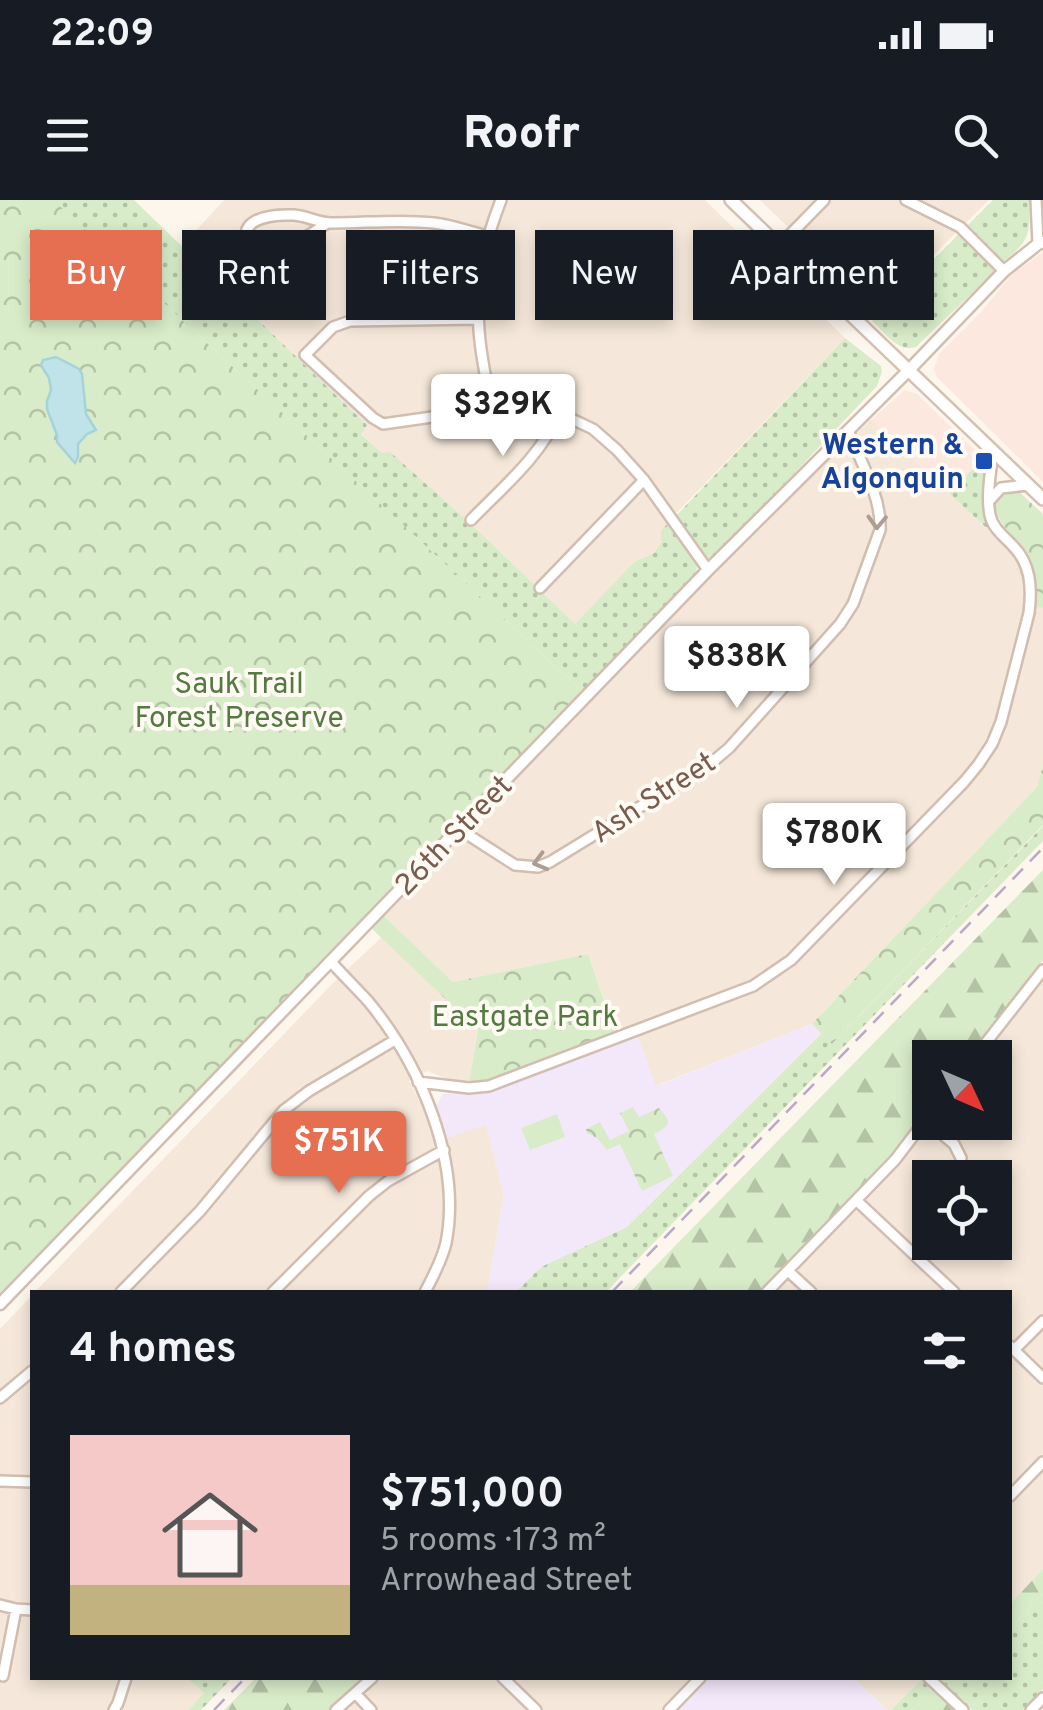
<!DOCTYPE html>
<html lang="en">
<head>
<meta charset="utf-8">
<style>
  body { margin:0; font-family:Overpass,sans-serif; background:#242831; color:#f1f3f6; height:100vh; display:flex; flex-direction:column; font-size:38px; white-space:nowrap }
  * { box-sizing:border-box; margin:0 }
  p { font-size:32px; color:#9ea1a6 }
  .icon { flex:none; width:55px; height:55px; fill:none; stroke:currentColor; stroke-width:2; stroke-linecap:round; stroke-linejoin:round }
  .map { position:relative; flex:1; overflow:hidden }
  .panel { position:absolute; left:30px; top:1090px; width:982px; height:390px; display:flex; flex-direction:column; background:#171b24; border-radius:0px; box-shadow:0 5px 15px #0003 }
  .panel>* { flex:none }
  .hud { position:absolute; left:30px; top:30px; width:985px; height:90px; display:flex; gap:20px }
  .needle { width:65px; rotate:134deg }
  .tools { position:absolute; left:912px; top:840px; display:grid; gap:20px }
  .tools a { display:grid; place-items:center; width:100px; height:100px; border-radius:0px; background:#171b24; box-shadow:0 5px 15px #0003; font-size:50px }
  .price { position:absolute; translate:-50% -85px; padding:0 22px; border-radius:10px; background:#fff; color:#222; font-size:32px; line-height:65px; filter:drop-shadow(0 2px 5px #0008) }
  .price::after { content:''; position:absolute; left:50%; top:60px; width:30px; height:22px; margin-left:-15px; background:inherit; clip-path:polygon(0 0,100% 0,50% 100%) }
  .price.selected { background:#e76f51; color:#fff }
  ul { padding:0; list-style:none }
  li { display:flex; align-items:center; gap:30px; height:250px; padding:0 40px }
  li span { display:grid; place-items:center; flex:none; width:280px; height:200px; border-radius:0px; color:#555 }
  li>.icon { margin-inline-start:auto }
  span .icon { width:120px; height:120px; fill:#fffc; stroke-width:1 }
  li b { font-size:42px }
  h2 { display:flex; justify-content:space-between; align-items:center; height:120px; padding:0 40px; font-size:42px }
  .pill { padding:0 35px; border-radius:0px; background:#171b24; box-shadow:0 5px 15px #0003; font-size:35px; line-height:90px }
  .pill.selected { background:#e76f51; color:#fff }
  .status { display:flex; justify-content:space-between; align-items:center; height:70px; padding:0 50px; background:#171b24; direction:ltr }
  .status svg { height:28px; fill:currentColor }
  header { display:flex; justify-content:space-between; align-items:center; height:130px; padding:0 40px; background:#171b24; font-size:45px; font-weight:800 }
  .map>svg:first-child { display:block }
</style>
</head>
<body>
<div class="status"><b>22:09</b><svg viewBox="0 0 49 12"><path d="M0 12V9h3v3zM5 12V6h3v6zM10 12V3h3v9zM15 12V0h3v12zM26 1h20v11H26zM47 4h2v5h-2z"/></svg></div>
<header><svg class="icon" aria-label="menu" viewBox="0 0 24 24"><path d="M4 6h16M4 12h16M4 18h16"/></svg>Roofr<svg class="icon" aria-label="search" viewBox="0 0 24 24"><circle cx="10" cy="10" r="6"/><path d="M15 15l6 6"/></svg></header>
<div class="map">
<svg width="1043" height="1510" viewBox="0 0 1043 1510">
  <defs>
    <pattern id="grass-dots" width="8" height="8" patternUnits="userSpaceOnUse" patternTransform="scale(2.5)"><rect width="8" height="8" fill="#d8ecc9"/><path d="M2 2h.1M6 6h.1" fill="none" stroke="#b4c2a5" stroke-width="1.8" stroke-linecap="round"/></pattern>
    <pattern id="forest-firs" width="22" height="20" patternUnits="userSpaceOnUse" patternTransform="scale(2.5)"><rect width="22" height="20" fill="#d8ecc9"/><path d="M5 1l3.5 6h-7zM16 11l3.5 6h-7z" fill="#b4c2a5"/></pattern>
    <pattern id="park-crowns" width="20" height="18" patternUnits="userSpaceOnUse" patternTransform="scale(2.5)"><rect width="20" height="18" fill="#d8ecc9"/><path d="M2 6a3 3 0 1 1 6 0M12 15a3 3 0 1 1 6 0" fill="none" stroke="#b4c2a5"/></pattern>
  </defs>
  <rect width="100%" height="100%" fill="#fdf6ec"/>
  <!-- residential -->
  <path fill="#f5e8da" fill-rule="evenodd" d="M224,0H705L845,138L668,322L661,342L652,355L634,362L575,425L471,324L382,253L361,233L367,225L182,46Z
    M760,0H989L876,112Z
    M872,219L1015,356L1027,384V404L1043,408V565L1037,587L812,824L655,886L634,827L615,833L588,754L453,782L382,714L764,319Z
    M382,737L478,830L469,883L456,882L427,871L409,880L426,914L435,941L486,924L504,995L487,1092H35L337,779Z
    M1043,778V1369L1010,1404V1092H774L898,963L930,922H995V858L980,857ZM930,978H995V1042H930Z
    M32,1095V1478H187L204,1493L188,1510H0V1129Z
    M378,1478H692L661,1510H343Z
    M853,1478H923L891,1510H887Z"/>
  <!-- commercial -->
  <path fill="#fde8e0" d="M1043,52V282L936,176L934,169L939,154L982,111L1013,73Z
    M905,190L917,194L983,258L949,293L872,219Z"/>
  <!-- education -->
  <path fill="#f3e8fa" d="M812,824L822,833L627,1027L541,1067L516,1092H487L504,995L486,925L446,938L435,911L436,905L443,894L489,890L637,835L656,886Z
    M709,1478H853L887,1510H678Z"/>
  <!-- grass -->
  <path fill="url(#grass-dots)" d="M30,0H134L367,225L361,234L382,253L390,252L471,324L575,424L634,362L653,354L661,342V331L669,322L697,366L696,376L583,492L126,68Z
    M993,0H1029C1030,33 1031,40 1003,62L966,27Z
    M959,34L993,67V73L916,147C898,153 884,132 872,121Z
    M845,138L881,166L882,172L877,186L714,358L711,360L703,356L676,316Z
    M983,258C995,284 974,303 995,336L949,293Z
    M1043,626V641L606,1092H516L541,1067L627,1027L822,833L833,843Z
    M1043,1394V1489L1023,1510H972L939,1478H1010V1428Z
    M187,1478H232L201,1510H188L204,1493Z
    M922,1479L932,1488L911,1510H891Z"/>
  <!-- forest -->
  <path fill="url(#forest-firs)" d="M1043,670V760L967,857L930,858V905L889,957L759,1092H630Z
    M1043,1369V1394L1010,1428V1404Z
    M256,1478H362L329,1510H224Z
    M932,1488L954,1510H911Z"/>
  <!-- park -->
  <path fill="url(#park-crowns)" d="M0,0H53L583,492L0,1096Z
    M1016,289L1043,314V408L1036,407C1037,391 1037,375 1030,360C1021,340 964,297 1016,289Z
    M1043,565V625L832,844L812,824L1037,587Z
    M382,714L453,782L588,754L615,833L487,880L469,883L478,830L370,727Z
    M633,907L639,917L659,908C672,923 671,925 654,934L673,976L642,991L620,944L607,950L597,938L587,933L586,929L600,922L610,940L629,931L620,913Z"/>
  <!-- garden -->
  <path fill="#d8ecc9" d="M557,914L565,937L530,950L521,928Z"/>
  <!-- water -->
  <path fill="#bfe3e8" stroke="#a5d3da" stroke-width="2.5" d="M56,157L79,169L82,174L86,214L96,230L87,234L78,244V257L75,263L57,242V235L47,209V201L51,190L49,178L41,165L43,160Z"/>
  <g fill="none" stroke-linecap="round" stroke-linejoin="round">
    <!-- minor casing -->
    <g stroke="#d1beb0" stroke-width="14">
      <path id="minor" d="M906,0L960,27L1004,71
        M1036,0L1038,44
        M326,24C305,37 279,59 253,54C230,20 267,14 294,15C307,16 319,23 332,23C366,23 401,19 434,23C452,25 470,32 488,36
        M779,46L824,0
        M477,119L350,121L333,127L305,155L373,218L383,224L439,216L494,201L559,213L593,229L617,250L644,280L708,370
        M494,201C486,186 485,173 482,156C473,99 480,54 501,0
        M990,300L1001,288L1028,285
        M471,320C503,287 541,256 559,213
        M540,388L644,280
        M459,629L515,665L538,667L550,662L710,564L729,548L840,424L853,404L880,330C882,297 860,261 848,230
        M331,762C343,775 356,788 368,801C420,864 462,961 446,1043C442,1060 433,1077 425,1092
        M974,858L1043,770
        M418,882L469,888L489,886L753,786L791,760L964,582L978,565L992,544L1001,522L1029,413C1032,388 1031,364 1013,346C1004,336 993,329 990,315C986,296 991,270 993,251
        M925,920L954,944L961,958
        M856,1000L954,1092
        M788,1071L811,1092
        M121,1092L200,1011L284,910L309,891L395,840
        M273,1092L369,996L388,981L444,950
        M767,1092L895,960L930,914
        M1010,1146L1043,1178
        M1014,1150L1043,1121
        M0,1198L32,1171
        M0,1281L32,1282
        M1010,1296L1043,1262
        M0,1405L16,1409L32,1410
        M3,1476L16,1409
        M503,1478L536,1510
        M929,1478L963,1510
        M355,1493L371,1510
        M114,1510L118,1503L126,1478
        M336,1510L372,1478
        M669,1510L700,1478
        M1031,1510L1043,1498"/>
    </g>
    <!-- tertiary casing -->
    <g stroke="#d1beb0" stroke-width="15">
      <path id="tertiary" d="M0,1104L708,370L909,170L1004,71L1038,44L1043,42"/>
    </g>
    <!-- secondary casing -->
    <g stroke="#d6c0b0" stroke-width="16">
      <path id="secondary" d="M731,0L1043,299"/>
    </g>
    <!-- minor -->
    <use href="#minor" stroke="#fff" stroke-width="9"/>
    <!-- tertiary -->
    <use href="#tertiary" stroke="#fff" stroke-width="10"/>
    <!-- secondary -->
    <use href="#secondary" stroke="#fff" stroke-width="11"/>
    <!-- rail -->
    <path stroke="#b9a8c9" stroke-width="2.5" stroke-dasharray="15 10" stroke-linecap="butt" d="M612,1092L1043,648
      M214,1510L245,1478"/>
  </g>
  <!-- one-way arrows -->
  <defs><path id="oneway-chevron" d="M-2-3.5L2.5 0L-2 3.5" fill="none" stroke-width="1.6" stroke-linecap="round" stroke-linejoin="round" transform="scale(2.5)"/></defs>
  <g stroke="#af9d94">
    <use href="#oneway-chevron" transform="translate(877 322) rotate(92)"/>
    <use href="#oneway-chevron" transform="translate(540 662) rotate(165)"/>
  </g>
  <!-- markers -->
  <rect fill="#1a4fb4" stroke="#fffaf3" stroke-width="4" x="974" y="251" width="20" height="20" rx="5"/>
  <g text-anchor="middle" stroke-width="8" stroke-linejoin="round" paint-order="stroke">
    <!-- transit labels -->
    <g font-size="30" font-weight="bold" fill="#164399" stroke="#fffaf3" text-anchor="end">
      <text x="964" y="254">Western &amp;<tspan x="964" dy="34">Algonquin</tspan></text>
    </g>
    <!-- park labels -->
    <g font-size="30" fill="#537a41" stroke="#fffaf3">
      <text x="239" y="493">Sauk Trail<tspan x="239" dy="34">Forest Preserve</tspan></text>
      <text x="525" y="826">Eastgate Park</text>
    </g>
    <!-- street labels -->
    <g font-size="30" fill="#7a5c4d" stroke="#fffaf3">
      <text transform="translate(653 597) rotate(-33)" y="10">Ash Street</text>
      <text transform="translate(453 635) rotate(-46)" y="10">26th Street</text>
    </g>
  </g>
</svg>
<div class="tools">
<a><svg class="needle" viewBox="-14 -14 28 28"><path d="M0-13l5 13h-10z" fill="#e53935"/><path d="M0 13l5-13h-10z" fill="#9ea1a6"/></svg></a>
<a><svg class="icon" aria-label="locate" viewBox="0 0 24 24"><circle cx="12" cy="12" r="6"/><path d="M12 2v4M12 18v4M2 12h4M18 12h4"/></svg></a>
</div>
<b class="price" style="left:503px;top:259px">$329K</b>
<b class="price" style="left:737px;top:511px">$838K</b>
<b class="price" style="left:834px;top:688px">$780K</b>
<b class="price selected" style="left:339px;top:996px">$751K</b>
<div class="hud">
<a class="pill selected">Buy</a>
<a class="pill">Rent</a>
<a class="pill">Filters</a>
<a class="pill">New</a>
<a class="pill">Apartment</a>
</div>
<section class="panel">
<h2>4 homes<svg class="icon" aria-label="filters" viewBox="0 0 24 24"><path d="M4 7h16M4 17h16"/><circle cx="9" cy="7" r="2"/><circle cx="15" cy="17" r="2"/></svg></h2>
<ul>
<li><span style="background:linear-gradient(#f6c9c9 75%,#c2b280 0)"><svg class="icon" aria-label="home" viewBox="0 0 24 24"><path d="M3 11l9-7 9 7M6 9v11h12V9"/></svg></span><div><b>$751,000</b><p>5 rooms · 173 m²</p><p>Arrowhead Street</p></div></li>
</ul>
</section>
</div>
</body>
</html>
